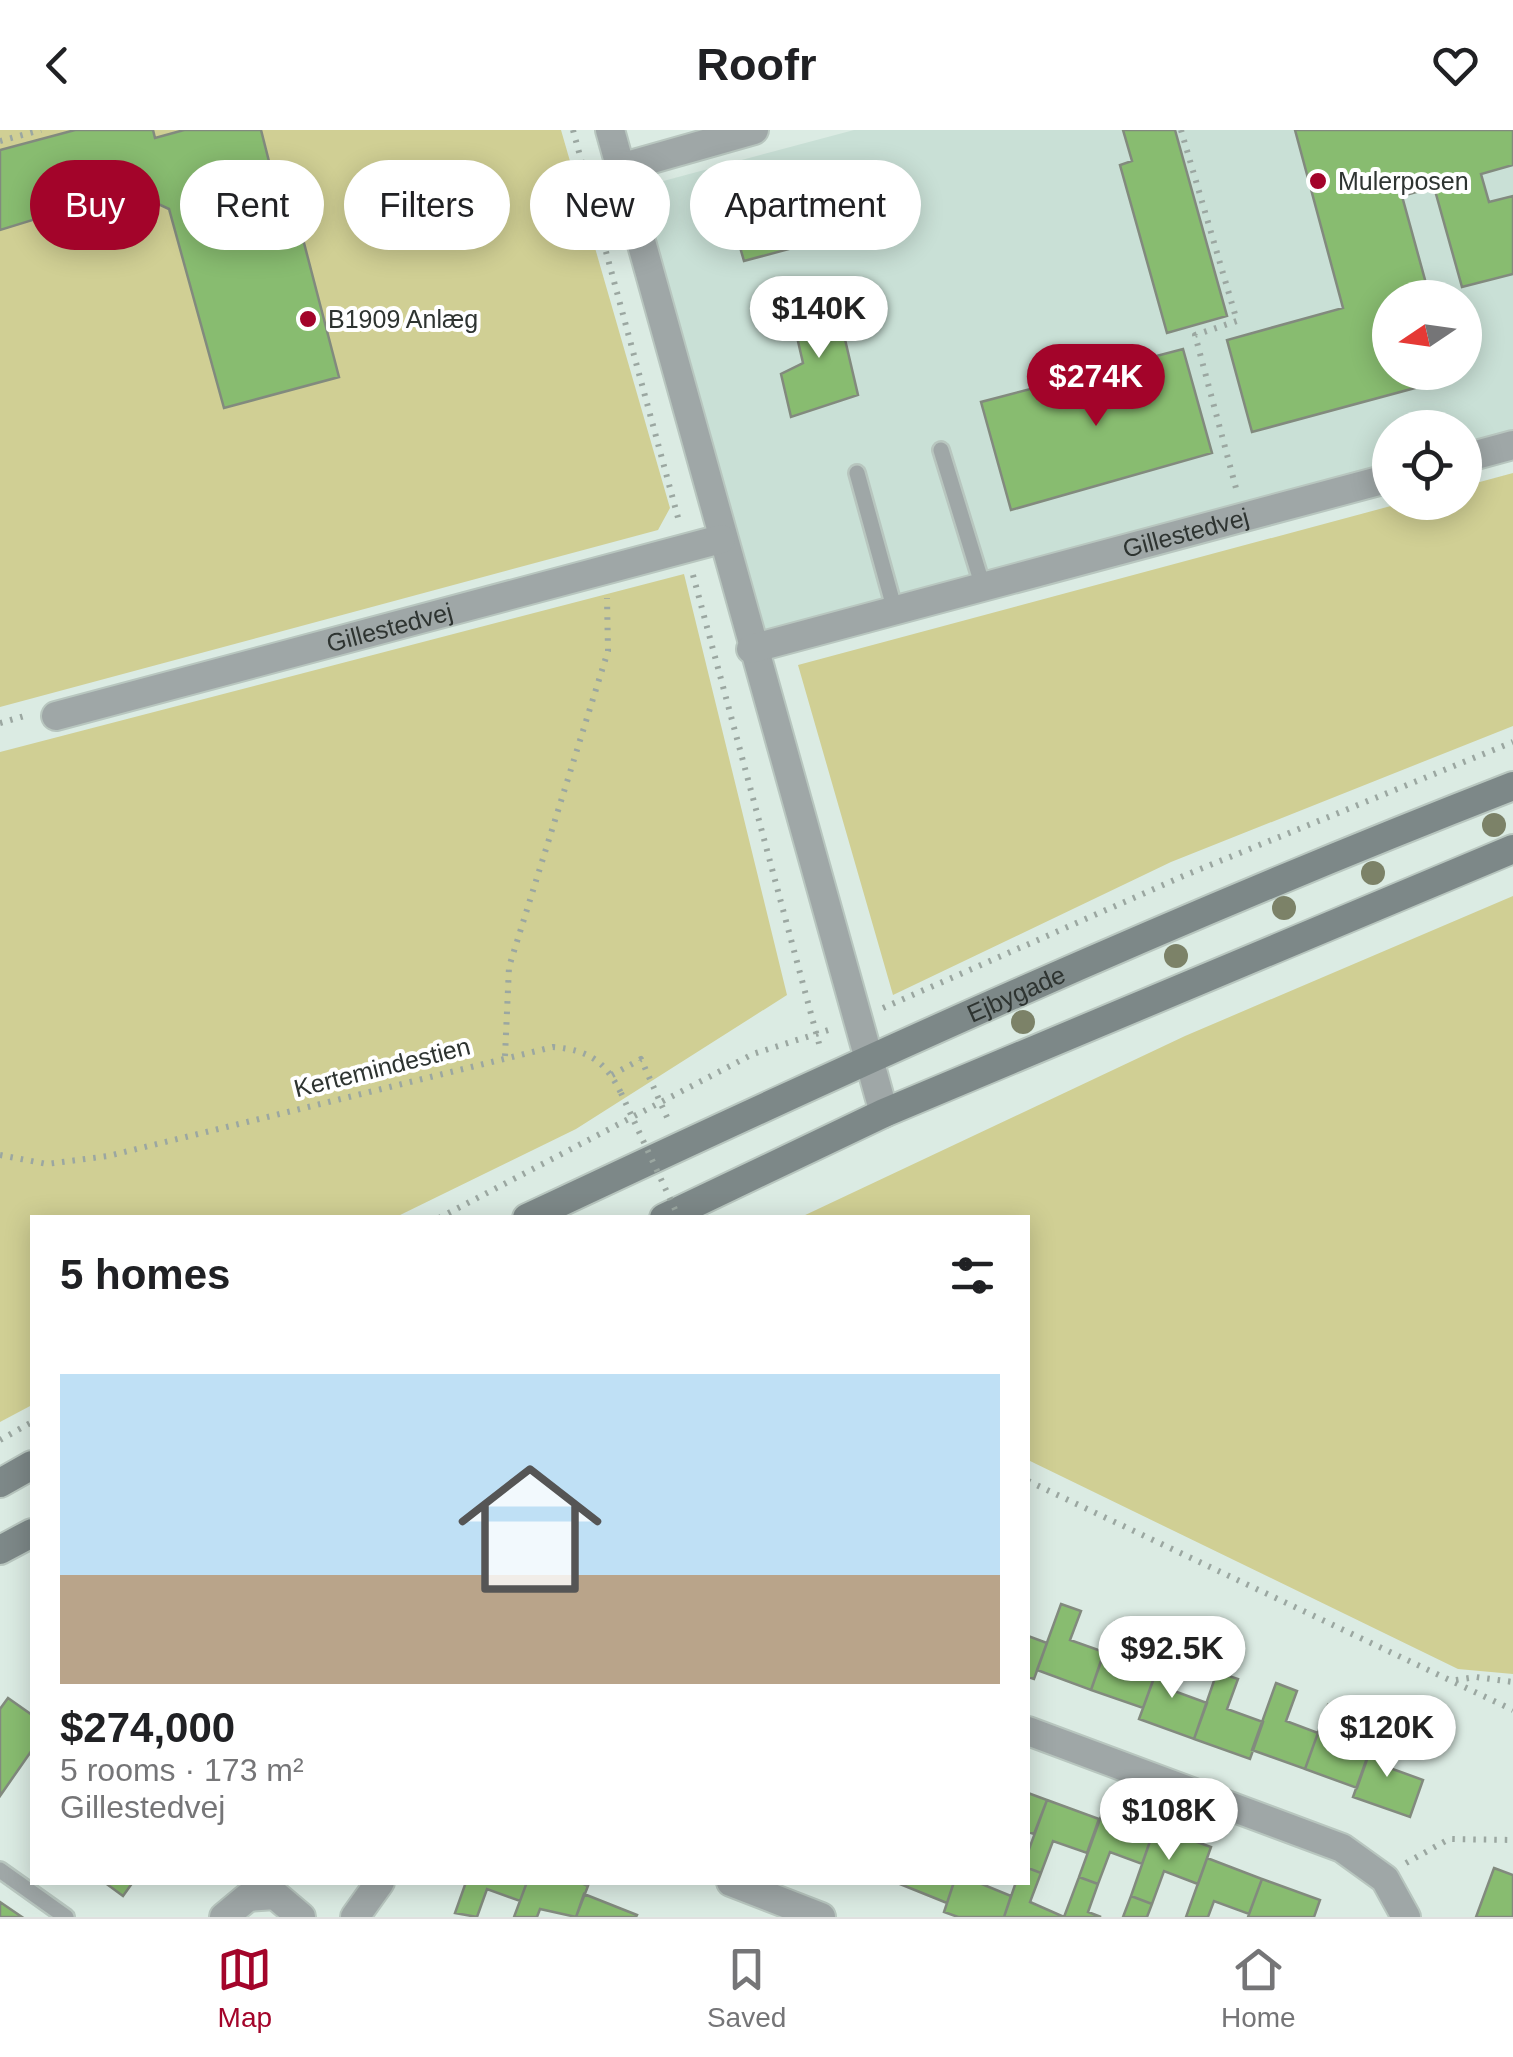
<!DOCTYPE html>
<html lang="en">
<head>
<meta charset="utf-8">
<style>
  body { margin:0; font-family:Helvetica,sans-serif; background:#f6f6f6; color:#202124; height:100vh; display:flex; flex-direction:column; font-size:38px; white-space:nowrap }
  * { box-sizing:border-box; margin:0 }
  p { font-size:32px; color:#757577 }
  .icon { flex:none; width:55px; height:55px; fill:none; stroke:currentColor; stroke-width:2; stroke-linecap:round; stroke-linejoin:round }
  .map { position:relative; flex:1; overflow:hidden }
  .panel { position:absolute; left:30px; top:1085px; width:1000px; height:670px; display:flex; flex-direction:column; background:#fff; border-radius:0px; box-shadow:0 5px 25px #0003 }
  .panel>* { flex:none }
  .hud { position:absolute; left:30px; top:30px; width:1000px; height:90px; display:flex; gap:20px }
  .needle { width:65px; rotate:257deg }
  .tools { position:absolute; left:1372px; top:150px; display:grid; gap:20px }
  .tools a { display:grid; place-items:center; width:110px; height:110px; border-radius:50%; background:#fff; box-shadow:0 5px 25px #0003; font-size:50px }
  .price { position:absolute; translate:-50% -85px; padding:0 22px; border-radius:35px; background:#fff; color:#222; font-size:32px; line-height:65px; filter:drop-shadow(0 2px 5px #0008) }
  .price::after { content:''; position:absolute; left:50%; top:60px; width:30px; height:22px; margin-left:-15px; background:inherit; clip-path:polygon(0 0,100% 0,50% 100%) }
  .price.active { background:#a3042a; color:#fff }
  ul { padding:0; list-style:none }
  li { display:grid; align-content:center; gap:20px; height:530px; padding:0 30px }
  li+li { border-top:2px solid #e0e0e0 }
  li span { display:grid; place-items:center; height:310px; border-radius:0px; color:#555 }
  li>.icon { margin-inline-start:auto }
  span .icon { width:180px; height:180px; fill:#fffc; stroke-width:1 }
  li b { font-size:42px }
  h2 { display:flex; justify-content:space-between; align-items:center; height:120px; padding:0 30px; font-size:42px }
  .pill { padding:0 35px; border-radius:45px; background:#fff; box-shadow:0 5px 25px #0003; font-size:35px; line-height:90px }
  .pill.active { background:#a3042a; color:#fff }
  header { display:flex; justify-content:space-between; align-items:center; height:130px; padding:0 30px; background:#fff; font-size:45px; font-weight:800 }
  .menu { display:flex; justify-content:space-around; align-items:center; height:140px; border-top:2px solid #e0e0e0; background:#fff; font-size:28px; color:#757577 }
  .menu a { display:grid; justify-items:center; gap:5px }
  .menu .active { color:#a3042a }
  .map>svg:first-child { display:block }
</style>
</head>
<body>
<header><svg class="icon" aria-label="back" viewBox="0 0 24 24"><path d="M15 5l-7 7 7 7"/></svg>Roofr<svg class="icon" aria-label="heart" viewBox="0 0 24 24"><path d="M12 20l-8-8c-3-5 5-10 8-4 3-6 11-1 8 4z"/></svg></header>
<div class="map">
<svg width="1513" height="1787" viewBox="0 0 1513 1787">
  <rect width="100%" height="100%" fill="#dbebe3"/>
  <!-- built -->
  <path fill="#c9e0d6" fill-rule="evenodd" d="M854,0H1513V301L1465,314V298H1390V334L763,504L641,57ZM1390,168H1465V242H1390Z"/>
  <!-- green -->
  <path fill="#d0cf94" d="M0,0H561L670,378L658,400L0,577Z
    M1513,343V596L1171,732L893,865L798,535L1402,373L1465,372V356Z
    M684,444L787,865L576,999L396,1087L32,1088V1275L0,1292V622Z
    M1513,766V1544L1458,1539L1028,1330V1088L801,1087L1185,906Z"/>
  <!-- building -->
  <path fill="#88bc70" stroke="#828a7e" stroke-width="2.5" d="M75,0H153L155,8L184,0H261L273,47L286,44L339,247L224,278L169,79L156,73L146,55L0,100V20Z
    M1123,0H1175L1227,186L1167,203L1120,35L1132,31Z
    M1295,0H1513V35L1481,44L1489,72L1513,66V144L1462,157L1434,57L1402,66L1430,168H1390V242H1451L1452,248L1252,302L1227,210L1343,178Z
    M799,50L819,111L744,131L733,93L765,83L757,59Z
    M836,171L858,265L791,287L781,244L803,233L791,181Z
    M1183,219L1212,323L1011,380L981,272Z
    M1061,1474L1081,1481L1070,1510L1104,1522L1091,1560L1037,1540Z
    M1115,1492L1135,1499L1125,1530L1156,1542L1143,1578L1091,1560Z
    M1028,1506L1047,1513L1034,1549L1028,1547Z
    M1164,1521L1185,1529L1174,1561L1207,1573L1194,1609L1139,1589Z
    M1217,1542L1238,1549L1227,1579L1263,1592L1250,1629L1194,1609Z
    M1276,1553L1297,1561L1286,1591L1318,1603L1305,1639L1252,1620Z
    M8,1568L32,1585V1620L0,1666V1579Z
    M1328,1575L1346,1582L1336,1609L1370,1621L1357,1658L1305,1639Z
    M1377,1600L1397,1607L1387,1637L1423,1650L1410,1687L1353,1667Z
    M1028,1663L1047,1670L1034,1704L1028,1702Z
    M1047,1670L1099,1689L1087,1723L1053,1711L1041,1743L1028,1738V1722Z
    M1104,1678L1155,1697L1142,1734L1110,1722L1098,1754L1079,1747Z
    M1155,1697L1211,1717L1198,1754L1164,1741L1152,1774L1131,1766Z
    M1207,1728L1262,1749L1249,1784L1214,1771L1208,1787H1186Z
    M1028,1738L1041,1743L1030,1772L1064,1787H1004L1016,1752H1028Z
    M1494,1738L1513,1745V1787H1476Z
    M1079,1747L1098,1754L1088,1782L1101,1787H1064Z
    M1262,1749L1320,1770L1314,1787H1248Z
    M104,1752H133L123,1766Z
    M466,1752H527L520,1771L487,1759L477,1787L455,1783Z
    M527,1752H579L588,1756L576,1787L540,1779L537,1787H514Z
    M895,1752H954L947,1773Z
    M954,1752H977L1011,1766L1004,1787H958L944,1782Z
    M584,1764L637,1785L636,1787H576Z
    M1131,1766L1152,1774L1147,1787H1123Z
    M0,1772L22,1787H0Z"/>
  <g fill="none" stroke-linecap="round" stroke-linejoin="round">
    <!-- service casing -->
    <g stroke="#b8c6bf" stroke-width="20">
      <path id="service" d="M941,320L983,457
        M857,343L895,481
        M0,1740L66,1787"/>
    </g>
    <!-- minor casing -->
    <g stroke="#b8c6bf" stroke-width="32">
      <g id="minor">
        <path d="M610,0L884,983"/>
        <path d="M620,38L754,0"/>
        <path d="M1465,328L1513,315"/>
        <path id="s1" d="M751,519L1390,348"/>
        <path id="s2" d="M56,586L721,409"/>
        <path d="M1028,1601L1342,1718L1385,1749L1406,1787"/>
        <path d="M731,1752L821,1787"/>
        <path d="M224,1787L248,1767L275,1765L301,1787"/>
        <path d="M355,1787L380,1752"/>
      </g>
    </g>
    <!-- secondary casing -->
    <g stroke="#b8c6bf" stroke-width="32">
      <g id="secondary">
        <path id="s3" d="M527,1088C852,935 1179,786 1513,656"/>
        <path d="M664,1088L884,983L1513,719"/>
        <path d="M0,1353L32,1335"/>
        <path d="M0,1420L32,1403"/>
      </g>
    </g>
    <!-- path -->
    <path stroke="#9ba7a1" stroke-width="6" stroke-dasharray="2.5 8" stroke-linecap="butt" d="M573,0L680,395
      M1181,0L1237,191L1195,205L1237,362
      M0,11L41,0
      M693,445L821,921
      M0,593L28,585
      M883,878L1188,744L1513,612
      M505,926L509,837L608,521L607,468
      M612,945L641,929L670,994
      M0,1025L47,1034L108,1026L553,917C589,920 605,931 621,963
      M439,1088L753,924L835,898
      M0,1310L32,1292
      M1028,1351L1513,1580
      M1456,1550L1476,1547L1513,1552
      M1406,1733L1449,1709L1513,1710"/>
    <!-- service -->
    <use href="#service" stroke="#9fa7a7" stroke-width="15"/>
    <!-- minor -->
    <use href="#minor" stroke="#9fa7a7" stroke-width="28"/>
    <!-- secondary -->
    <use href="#secondary" stroke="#7d8888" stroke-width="28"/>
    <!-- path-bridge -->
    <path stroke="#9ba7a1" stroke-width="6" stroke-dasharray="2.5 8" stroke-linecap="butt" d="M621,963L679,1088"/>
  </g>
  <!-- trees -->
  <g fill="#7c8268">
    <circle cx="1494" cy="695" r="12"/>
    <circle cx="1373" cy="743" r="12"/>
    <circle cx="1284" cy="778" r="12"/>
    <circle cx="1176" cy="826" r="12"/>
    <circle cx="1023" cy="892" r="12"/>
  </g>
  <!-- markers -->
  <g fill="#a3042a" stroke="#fff" stroke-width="4">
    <circle cx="1318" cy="51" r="10"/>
    <circle cx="308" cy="189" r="10"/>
  </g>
  <g text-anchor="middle" stroke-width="8" stroke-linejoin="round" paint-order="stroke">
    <!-- poi labels -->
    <g font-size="25" fill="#2e3431" stroke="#fff" text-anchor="start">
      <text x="1338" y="60">Mulerposen</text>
      <text x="328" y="198">B1909 Anlæg</text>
    </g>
    <!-- street labels -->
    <g font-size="25" fill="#2e3431" stroke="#fff">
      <text dy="9" stroke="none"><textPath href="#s1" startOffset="450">Gillestedvej</textPath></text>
      <text dy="9" stroke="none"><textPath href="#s2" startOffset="345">Gillestedvej</textPath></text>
      <text dy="9" stroke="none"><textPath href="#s3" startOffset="538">Ejbygade</textPath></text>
      <text transform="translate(382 937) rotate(-14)" y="9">Kertemindestien</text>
    </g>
  </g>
</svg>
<div class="tools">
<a><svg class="needle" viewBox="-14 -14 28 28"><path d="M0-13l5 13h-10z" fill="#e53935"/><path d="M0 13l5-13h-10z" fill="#757577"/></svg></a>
<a><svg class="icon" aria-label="locate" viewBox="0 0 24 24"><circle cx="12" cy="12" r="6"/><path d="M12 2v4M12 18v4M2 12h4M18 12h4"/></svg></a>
</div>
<b class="price" style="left:819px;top:231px">$140K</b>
<b class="price active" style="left:1096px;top:299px">$274K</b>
<b class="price" style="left:1172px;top:1571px">$92.5K</b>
<b class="price" style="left:1387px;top:1650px">$120K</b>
<b class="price" style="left:1169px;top:1733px">$108K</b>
<div class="hud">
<a class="pill active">Buy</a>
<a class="pill">Rent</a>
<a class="pill">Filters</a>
<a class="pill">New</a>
<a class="pill">Apartment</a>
</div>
<section class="panel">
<h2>5 homes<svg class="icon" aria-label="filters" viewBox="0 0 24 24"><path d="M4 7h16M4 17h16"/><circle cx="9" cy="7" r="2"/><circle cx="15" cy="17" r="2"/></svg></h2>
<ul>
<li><span style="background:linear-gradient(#bfe0f5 65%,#b9a48a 0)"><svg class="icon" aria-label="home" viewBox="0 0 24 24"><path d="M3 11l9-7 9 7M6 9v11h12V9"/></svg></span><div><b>$274,000</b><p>5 rooms · 173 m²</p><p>Gillestedvej</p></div></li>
</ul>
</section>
</div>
<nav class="menu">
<a class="active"><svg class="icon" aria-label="map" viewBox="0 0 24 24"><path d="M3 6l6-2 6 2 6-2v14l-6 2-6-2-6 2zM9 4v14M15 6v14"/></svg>Map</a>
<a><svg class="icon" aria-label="saved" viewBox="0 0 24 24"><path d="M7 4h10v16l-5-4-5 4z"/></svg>Saved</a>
<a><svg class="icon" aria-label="home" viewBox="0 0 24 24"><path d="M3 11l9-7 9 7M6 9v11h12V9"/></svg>Home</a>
</nav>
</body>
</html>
